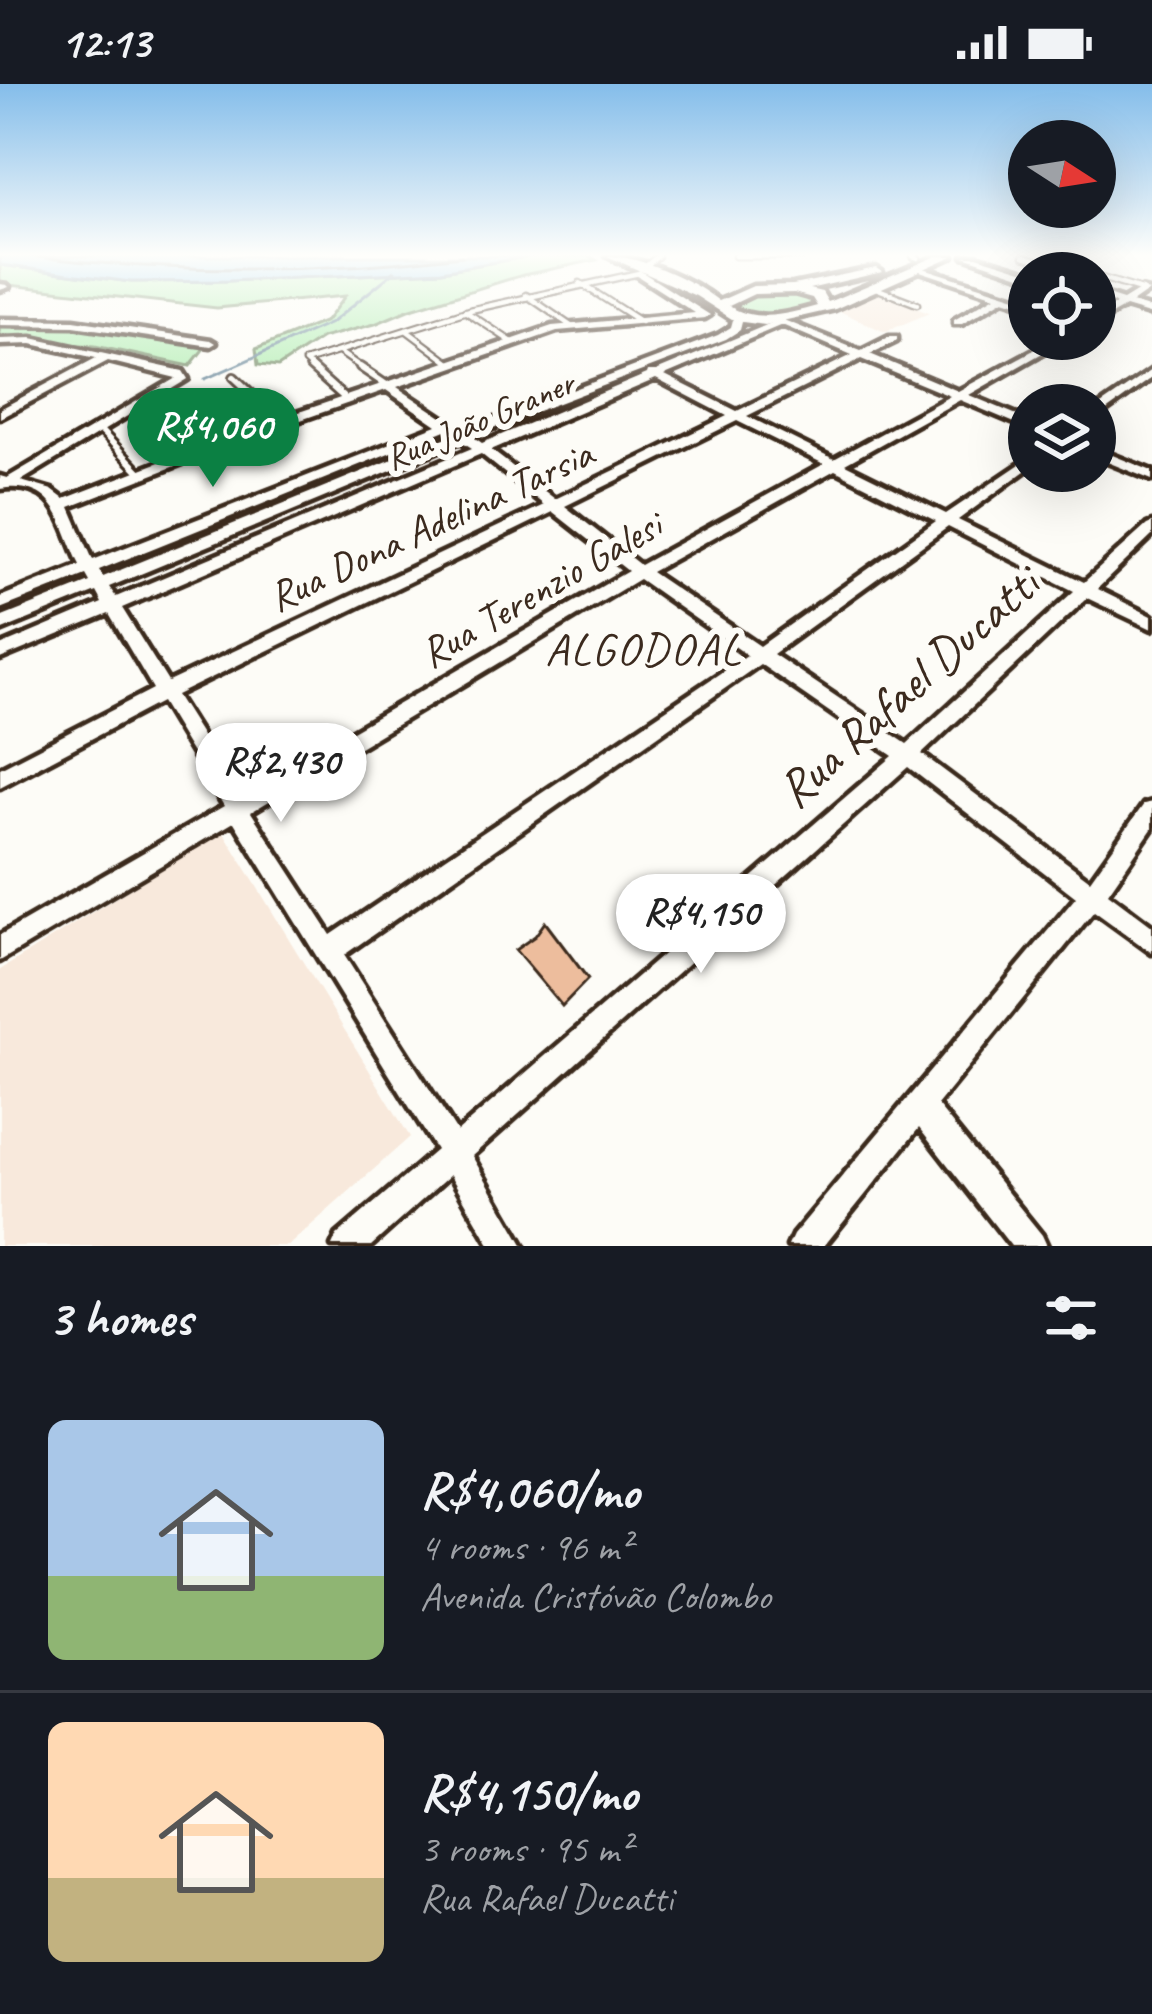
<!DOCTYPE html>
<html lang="en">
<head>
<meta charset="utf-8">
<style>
  body { margin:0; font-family:Caveat,sans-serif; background:#20242c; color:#f1f3f6; height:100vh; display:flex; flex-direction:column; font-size:45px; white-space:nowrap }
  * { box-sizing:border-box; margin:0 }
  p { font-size:39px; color:#9ea1a6 }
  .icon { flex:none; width:66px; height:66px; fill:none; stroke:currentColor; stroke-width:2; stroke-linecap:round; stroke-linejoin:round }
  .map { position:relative; height:1162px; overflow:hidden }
  .side { display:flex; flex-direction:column; background:#171b24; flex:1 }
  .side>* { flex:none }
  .needle { width:78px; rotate:102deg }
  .tools { position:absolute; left:1008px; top:36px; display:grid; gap:24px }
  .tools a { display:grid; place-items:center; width:108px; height:108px; border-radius:50%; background:#171b24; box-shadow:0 12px 48px #0002; font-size:60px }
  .price { position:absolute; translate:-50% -102px; padding:0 27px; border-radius:42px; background:#fff; color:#222; font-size:39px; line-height:78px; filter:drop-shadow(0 3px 6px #0008) }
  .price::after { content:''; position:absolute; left:50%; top:72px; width:36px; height:27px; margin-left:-18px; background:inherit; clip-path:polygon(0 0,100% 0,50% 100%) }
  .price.on { background:#0b8043; color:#fff }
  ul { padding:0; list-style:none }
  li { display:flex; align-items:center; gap:36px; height:300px; padding:0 48px }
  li+li { border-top:3px solid #363941 }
  li span { display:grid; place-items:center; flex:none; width:336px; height:240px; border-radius:18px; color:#555 }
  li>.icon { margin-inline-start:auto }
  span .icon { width:144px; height:144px; fill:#fffc; stroke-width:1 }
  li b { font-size:51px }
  h2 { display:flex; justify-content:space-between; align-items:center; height:144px; padding:0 48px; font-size:51px }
  .status { display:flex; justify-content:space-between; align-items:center; height:84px; padding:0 60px; background:#171b24; direction:ltr }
  .status svg { height:33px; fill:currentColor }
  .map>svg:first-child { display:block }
</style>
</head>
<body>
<div class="status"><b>12:13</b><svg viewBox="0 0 49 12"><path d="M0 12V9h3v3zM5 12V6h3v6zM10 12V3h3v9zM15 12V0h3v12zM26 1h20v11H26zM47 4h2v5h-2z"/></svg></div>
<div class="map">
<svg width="1152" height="1162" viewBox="0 0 1152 1162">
  <rect width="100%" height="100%" fill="#fdfcf7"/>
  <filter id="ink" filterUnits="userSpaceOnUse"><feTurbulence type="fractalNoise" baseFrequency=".00833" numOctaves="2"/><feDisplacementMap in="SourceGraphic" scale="24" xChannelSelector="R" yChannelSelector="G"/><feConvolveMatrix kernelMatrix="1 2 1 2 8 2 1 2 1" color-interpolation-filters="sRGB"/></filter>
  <g filter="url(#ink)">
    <!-- built -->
    <path fill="#f8e9dc" d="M876,209L929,229L885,248L835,225Z
      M223,747L410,1053L288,1162H0V886Z"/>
    <!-- green -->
    <path fill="#b1edb2" stroke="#768c68" stroke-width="3" d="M533,172H590L596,176L523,191L408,226L375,240L322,254L278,283L258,281L256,265L326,237L345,212L217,224L0,200V181L131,198L228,197L442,187Z
      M762,208L803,210L816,219L774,235L727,225L743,212Z
      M0,240L73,241L205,263L190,282L95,262L0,255Z"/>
    <!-- water -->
    <path fill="#8ecaee" stroke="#6d8a9b" stroke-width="3" d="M0,172H531L441,187L228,197L131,198L0,181Z"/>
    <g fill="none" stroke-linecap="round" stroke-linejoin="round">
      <!-- shore -->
      <path stroke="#5c6a71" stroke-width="3" d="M27,172C173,189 316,190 462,172"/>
      <!-- stream -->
      <path stroke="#6d8a9b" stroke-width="3" d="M205,295L331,239L395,187"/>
    </g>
    <!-- building -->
    <path fill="#edbd9d" stroke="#3b2a1e" stroke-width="3" d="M545,838L588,895L562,922L515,866L535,852Z"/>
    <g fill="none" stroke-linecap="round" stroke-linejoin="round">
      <!-- service-far1 casing -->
      <g stroke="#3b2a1e" stroke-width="9">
        <path id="service-far1" d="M735,172H803
          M913,172L918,174
          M1024,172L1083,189
          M647,181L658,172
          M1095,192L1144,207
          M580,199L641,238
          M873,203L917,220
          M526,211L571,242
          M465,227L512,258
          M406,246L450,279
          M339,268L365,286
          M305,278L470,226L639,189
          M305,278L314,286"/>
      </g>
      <!-- service casing -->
      <g stroke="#3b2a1e" stroke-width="12">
        <path id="service" d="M310,283L347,316
          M360,283L388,302
          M234,293L282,338
          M160,309L216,361
          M99,345L142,390"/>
      </g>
      <!-- minor casing -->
      <g stroke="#3b2a1e" stroke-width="9">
        <path id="minor" d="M964,172H977L1032,189H1029V194Z
          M917,182L1029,217V223L1004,215L962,240H954V236L995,212L917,186Z
          M639,186L710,231L705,234L557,247L397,303L463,347L718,251L731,243L734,232L743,234L740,246L726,255L472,352L482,359L647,290L648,287H656L781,235L861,267L889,253H897V257L870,270L958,307L1054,255H1067L969,311L1029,336V345L960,316L845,380L946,430L1029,374V384L958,436L1084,498L1147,441L1152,439V452L1097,505L1152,532V545L1087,514L922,670L1090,796L1144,720L1152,718V745L1108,809L1152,842V869L1094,827L937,1021L1042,1151L1047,1162H1011L919,1044L824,1162H788L793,1151L1076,813L908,683L472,1072L524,1162H491L450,1091L371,1162H332L337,1151L436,1066L234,738L0,877V851L224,722L161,618L0,703V684L153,605L109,530L0,575V562L102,519L96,508L0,547V534L90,498L86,491L0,525V513L80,481C61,442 58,396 0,405V392L7,394L176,294L108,277L0,334V325L96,274L32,260L0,261V255L32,254L183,287L188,295L21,397L52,406L64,415L211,358L552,242L695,229L636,191ZM782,241L852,271L737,327L665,291ZM861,275L950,312L834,375L747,332ZM656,295L727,332L555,415L491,366ZM386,306L437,341L93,476L70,423L221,364ZM737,337L824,380L640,481L565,422ZM446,346L452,351L103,493L99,486ZM461,357L472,364L116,513L109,503ZM481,370L544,421L168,598L122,524ZM835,386L936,437L760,562L651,488ZM553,428L628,487L240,712L176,611ZM948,443L1074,507L907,660L773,570ZM639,495L747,571L331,851L251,728ZM760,580L893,672L457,1048L344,871Z
          M0,200L7,201L9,203L0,206Z
          M1141,205L1149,207L1132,219L1152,225V231L1125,223L1095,240V233L1116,220L1095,213V207L1123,216Z
          M0,235L74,236L211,256L216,259L211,262L74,242L0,241Z
          M1152,286V294L1095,335V325Z
          M1095,364L1152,387V396L1095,373Z"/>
      </g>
      <!-- secondary casing -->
      <g stroke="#3b2a1e" stroke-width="9">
        <path id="secondary" d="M607,172C642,172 692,196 719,217L753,202L793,201L876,184L882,188L809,205L822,208L828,218L937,172H953L835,225L765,241L735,237L696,212ZM794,209L812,214L817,222C788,230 757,239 729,222L754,210Z"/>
      </g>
      <!-- service-far1 -->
      <use href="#service-far1" stroke="#fdfcf7" stroke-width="4.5"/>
      <!-- service -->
      <use href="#service" stroke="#fdfcf7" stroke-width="6"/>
      <!-- minor -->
      <use href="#minor" fill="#fdfcf7" fill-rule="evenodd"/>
      <!-- secondary -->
      <use href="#secondary" fill="#fdfcf7" fill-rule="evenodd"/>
    </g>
  </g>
  <!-- sky -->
  <linearGradient id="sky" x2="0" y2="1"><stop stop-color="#84bdea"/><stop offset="0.51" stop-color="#fefefb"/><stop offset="1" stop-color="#fefefb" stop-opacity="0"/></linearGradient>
  <rect width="1152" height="335" fill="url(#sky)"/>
  <g text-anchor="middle" stroke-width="12" stroke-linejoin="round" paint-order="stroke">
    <!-- far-street labels -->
    <g font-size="36" fill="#3b2a1e" stroke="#fdfcf7">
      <text transform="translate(479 335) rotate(-23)" y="13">Rua João Graner</text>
    </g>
    <!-- street labels -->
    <g font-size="42" fill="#3b2a1e" stroke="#fdfcf7">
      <text transform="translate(430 440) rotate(-25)" y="15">Rua Dona Adelina Tarsia</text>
      <text transform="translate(540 504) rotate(-30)" y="15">Rua Terenzio Galesi</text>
    </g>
    <!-- neighbourhood labels -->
    <g font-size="45" letter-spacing="3" fill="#3b2a1e" stroke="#fdfcf7">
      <text x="644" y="580">ALGODOAL</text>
    </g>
    <!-- near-street labels -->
    <g font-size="51" fill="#3b2a1e" stroke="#fdfcf7">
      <text transform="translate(907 602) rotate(-42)" y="18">Rua Rafael Ducatti</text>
    </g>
  </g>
</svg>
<div class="tools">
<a><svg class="needle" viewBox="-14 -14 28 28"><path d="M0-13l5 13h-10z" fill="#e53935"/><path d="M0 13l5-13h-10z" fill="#9ea1a6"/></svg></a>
<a><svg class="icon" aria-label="locate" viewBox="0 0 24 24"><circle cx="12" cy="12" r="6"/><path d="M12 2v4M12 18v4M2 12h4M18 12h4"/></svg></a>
<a><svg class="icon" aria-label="layers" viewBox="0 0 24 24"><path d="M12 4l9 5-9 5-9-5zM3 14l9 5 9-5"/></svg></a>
</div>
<b class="price on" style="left:213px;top:406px">R$4,060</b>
<b class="price" style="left:281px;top:741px">R$2,430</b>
<b class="price" style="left:701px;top:892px">R$4,150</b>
</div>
<section class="side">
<h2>3 homes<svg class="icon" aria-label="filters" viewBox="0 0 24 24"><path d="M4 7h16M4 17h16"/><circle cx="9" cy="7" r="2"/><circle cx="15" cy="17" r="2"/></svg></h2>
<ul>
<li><span style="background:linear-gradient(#a9c7e8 65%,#8fb573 0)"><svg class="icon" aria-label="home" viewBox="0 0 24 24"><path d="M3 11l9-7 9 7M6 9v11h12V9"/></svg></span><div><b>R$4,060/mo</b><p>4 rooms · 96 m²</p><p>Avenida Cristóvão Colombo</p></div></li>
<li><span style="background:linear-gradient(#ffd9b3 65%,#c2b280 0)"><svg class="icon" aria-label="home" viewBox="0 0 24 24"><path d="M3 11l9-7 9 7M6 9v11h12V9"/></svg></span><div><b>R$4,150/mo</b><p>3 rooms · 95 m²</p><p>Rua Rafael Ducatti</p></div></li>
</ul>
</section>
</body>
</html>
